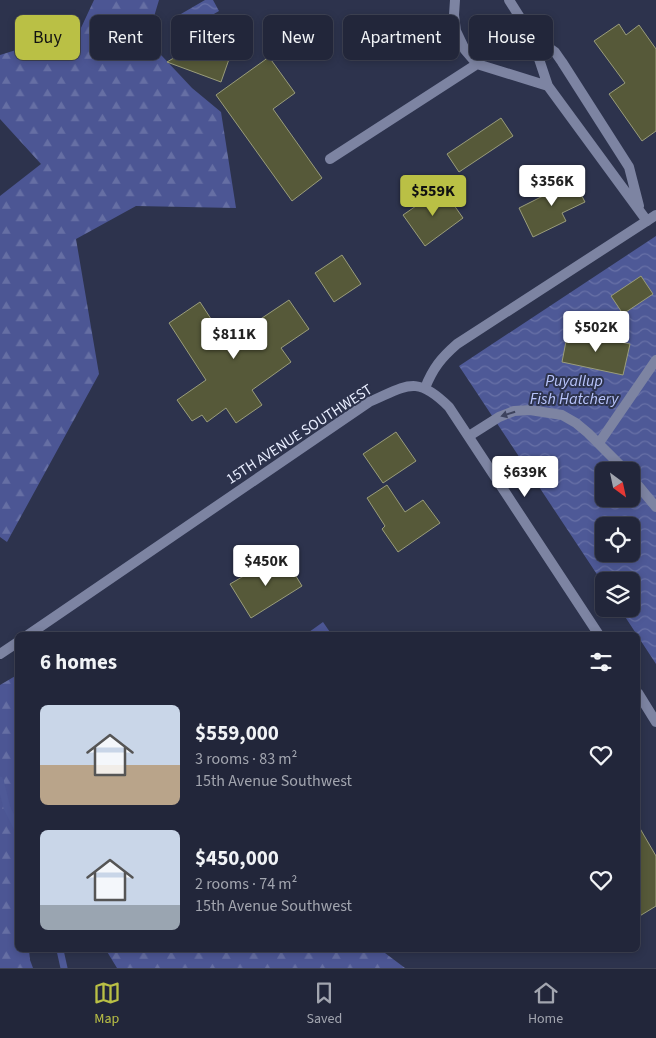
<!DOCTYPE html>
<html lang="en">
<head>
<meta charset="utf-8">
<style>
  body { margin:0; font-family:"Source Sans 3",sans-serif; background:#2a2e42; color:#f1f3f6; height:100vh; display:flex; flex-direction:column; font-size:19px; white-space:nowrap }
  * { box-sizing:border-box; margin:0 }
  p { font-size:16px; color:#a2a5af }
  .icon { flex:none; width:28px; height:28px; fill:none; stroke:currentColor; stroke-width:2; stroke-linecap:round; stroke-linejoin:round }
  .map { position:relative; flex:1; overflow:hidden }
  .side { position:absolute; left:15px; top:632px; width:625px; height:320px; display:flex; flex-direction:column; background:#22263a; border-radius:8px; box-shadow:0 2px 8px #0003,0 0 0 1px #3f4354 }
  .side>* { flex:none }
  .banner { position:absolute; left:15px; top:15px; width:626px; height:45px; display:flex; gap:10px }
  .needle { width:32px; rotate:147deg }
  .controls { position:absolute; left:595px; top:462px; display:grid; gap:10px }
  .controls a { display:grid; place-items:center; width:45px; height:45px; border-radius:8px; background:#22263a; box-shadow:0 2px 8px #0003,0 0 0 1px #3f4354; font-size:25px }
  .price { position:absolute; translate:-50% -42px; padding:0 11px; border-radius:5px; background:#fff; color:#222; font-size:16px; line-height:32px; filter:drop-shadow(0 1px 2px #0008) }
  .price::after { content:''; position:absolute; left:50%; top:30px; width:15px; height:11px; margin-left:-8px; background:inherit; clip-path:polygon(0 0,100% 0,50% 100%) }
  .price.active { background:#bac045; color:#111 }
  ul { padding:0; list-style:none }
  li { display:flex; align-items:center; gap:15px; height:125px; padding:0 25px }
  li span { display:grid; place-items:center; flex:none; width:140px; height:100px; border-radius:8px; color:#555 }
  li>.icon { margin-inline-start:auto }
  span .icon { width:60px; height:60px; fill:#fffc; stroke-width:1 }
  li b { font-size:21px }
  h2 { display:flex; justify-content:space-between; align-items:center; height:60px; padding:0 25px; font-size:21px }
  .chip { padding:0 18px; border-radius:8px; background:#22263a; box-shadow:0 2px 8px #0003,0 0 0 1px #3f4354; font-size:18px; line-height:45px }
  .chip.active { background:#bac045; color:#111 }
  .tabs { display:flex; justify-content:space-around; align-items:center; height:70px; border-top:1px solid #3f4354; background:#22263a; font-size:14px; color:#a2a5af }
  .tabs a { display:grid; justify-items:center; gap:2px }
  .tabs .active { color:#bac045 }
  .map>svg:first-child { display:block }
</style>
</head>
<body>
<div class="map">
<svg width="656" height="968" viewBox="0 0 656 968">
  <defs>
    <pattern id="forest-firs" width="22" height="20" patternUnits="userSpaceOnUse" patternTransform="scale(1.25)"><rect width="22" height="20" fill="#4c5694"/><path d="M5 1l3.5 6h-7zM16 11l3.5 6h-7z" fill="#666fa4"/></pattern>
    <pattern id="water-waves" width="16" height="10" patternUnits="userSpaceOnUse" patternTransform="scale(1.25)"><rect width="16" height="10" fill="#4e5997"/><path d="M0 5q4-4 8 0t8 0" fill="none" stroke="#6871a7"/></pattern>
  </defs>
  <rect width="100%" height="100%" fill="#2d334d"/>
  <!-- forest -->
  <path fill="url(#forest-firs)" d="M94,0H159L147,40L192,88L221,112L236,208L136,206L76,239L99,374L7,542L0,537V196L41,164L0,119V55L80,30Z
    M323,622L332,635H305Z
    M17,675L18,950H29L30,960L33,968H0V685Z
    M106,950H381L405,968H117Z"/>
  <!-- water -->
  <path fill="url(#water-waves)" fill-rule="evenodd" d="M205,0H213L219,11L183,32L174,18Z
    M656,236V664L620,609H631V581H604V585L459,366ZM604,471H631V499H604ZM604,526H631V554H604Z"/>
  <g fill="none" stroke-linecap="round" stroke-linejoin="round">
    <!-- stream -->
    <path stroke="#4e5997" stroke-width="7" d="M0,780L7,808L18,830
      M60,950L64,968"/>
  </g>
  <!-- building -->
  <path fill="#565939" stroke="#9a9d7b" d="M221,18L241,25L221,82L167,62L215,33Z
    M619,24L626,35L639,25L656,49V131L642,141L609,94L625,83L594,41Z
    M269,57L295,93L273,109L322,178L292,201L216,95Z
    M501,118L513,136L459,172L447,154Z
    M572,177L585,202L562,213L566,221L533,237L519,208L547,194L545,190Z
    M442,188L463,218L425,246L403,215Z
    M342,255L361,284L334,302L315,273Z
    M641,276L653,294L623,314L611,296Z
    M289,300L309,329L281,348L291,362L252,390L262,405L236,423L226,408L207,422L202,415L192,421L177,400L206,380L169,323L200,302L226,342Z
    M568,331L630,344L623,375L562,362Z
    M396,432L416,461L383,483L363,454Z
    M387,485L405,512L423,500L440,523L398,552L382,529L385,526L367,498Z
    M285,558L302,586L251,618L230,584L254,570L257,575Z
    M638,825L656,856V906L638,917Z"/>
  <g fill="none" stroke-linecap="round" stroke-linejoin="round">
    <!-- service -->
    <path stroke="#7d84a2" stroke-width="10" d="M455,0L454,15L456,31L465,50L477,64L548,86
      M509,0L531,35L548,86L647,221
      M531,35L555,52L562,62L629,167L639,206
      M330,159L477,64
      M469,436L499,417L514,411L530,410L562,415L576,423L588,433L626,471
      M599,443L656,360
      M631,477L656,507"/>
    <!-- minor -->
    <path stroke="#7d84a2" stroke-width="10" d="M425,388C433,368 441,358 457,344L656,215"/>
    <!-- tertiary -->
    <path stroke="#7d84a2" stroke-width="10" d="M28,635L369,402C407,386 416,374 449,407L599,635
      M0,654L18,642
      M638,693L656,722"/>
  </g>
  <!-- one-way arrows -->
  <defs><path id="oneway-solid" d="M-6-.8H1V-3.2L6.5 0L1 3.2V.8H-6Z" transform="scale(1.25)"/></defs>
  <use fill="#3d435e" href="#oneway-solid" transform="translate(508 414) rotate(162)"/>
  <g text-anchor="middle" stroke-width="4" stroke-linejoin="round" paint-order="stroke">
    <!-- street labels -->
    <g font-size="15" fill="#e8edfe" stroke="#2d334d">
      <text transform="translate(299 434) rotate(-33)" y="5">15TH AVENUE SOUTHWEST</text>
    </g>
    <!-- water labels -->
    <g font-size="16" font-style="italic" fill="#b8c4fb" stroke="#2d334d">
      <text x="574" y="386">Puyallup<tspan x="574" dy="18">Fish Hatchery</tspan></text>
    </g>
  </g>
</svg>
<div class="controls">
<a><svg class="needle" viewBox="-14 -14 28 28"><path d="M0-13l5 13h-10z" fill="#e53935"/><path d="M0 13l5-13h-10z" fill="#a2a5af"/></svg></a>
<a><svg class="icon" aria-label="locate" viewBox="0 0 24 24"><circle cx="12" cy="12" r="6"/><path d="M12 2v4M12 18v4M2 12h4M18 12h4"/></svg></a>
<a><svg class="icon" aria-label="layers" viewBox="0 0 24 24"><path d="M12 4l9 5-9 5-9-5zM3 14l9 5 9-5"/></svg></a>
</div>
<b class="price" style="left:552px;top:207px">$356K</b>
<b class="price active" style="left:433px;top:217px">$559K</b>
<b class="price" style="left:596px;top:353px">$502K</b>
<b class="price" style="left:234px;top:360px">$811K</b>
<b class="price" style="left:525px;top:498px">$639K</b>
<b class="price" style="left:266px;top:587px">$450K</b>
<div class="banner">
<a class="chip active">Buy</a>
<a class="chip">Rent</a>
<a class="chip">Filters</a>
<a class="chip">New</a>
<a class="chip">Apartment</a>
<a class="chip">House</a>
</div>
<section class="side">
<h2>6 homes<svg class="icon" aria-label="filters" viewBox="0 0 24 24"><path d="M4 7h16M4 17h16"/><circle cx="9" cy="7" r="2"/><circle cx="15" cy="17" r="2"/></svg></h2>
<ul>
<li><span style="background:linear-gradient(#c9d6e8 60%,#b9a48a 0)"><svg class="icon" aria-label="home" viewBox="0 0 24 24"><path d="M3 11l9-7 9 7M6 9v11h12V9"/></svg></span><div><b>$559,000</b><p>3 rooms · 83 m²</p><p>15th Avenue Southwest</p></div><svg class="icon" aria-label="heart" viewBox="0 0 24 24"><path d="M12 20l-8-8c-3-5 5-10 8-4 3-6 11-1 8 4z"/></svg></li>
<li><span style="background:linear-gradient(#c9d6e8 75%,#9aa5b1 0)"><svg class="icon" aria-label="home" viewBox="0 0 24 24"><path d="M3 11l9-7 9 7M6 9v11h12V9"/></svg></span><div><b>$450,000</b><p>2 rooms · 74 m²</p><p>15th Avenue Southwest</p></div><svg class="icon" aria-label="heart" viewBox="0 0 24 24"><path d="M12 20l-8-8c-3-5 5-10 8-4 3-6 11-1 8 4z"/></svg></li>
</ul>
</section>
</div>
<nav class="tabs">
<a class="active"><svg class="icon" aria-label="map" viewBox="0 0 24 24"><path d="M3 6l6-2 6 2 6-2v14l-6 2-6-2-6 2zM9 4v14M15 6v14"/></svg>Map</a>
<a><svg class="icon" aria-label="saved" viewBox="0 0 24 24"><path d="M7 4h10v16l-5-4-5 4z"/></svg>Saved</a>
<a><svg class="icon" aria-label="home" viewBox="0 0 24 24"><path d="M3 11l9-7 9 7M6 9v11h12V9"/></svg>Home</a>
</nav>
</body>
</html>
